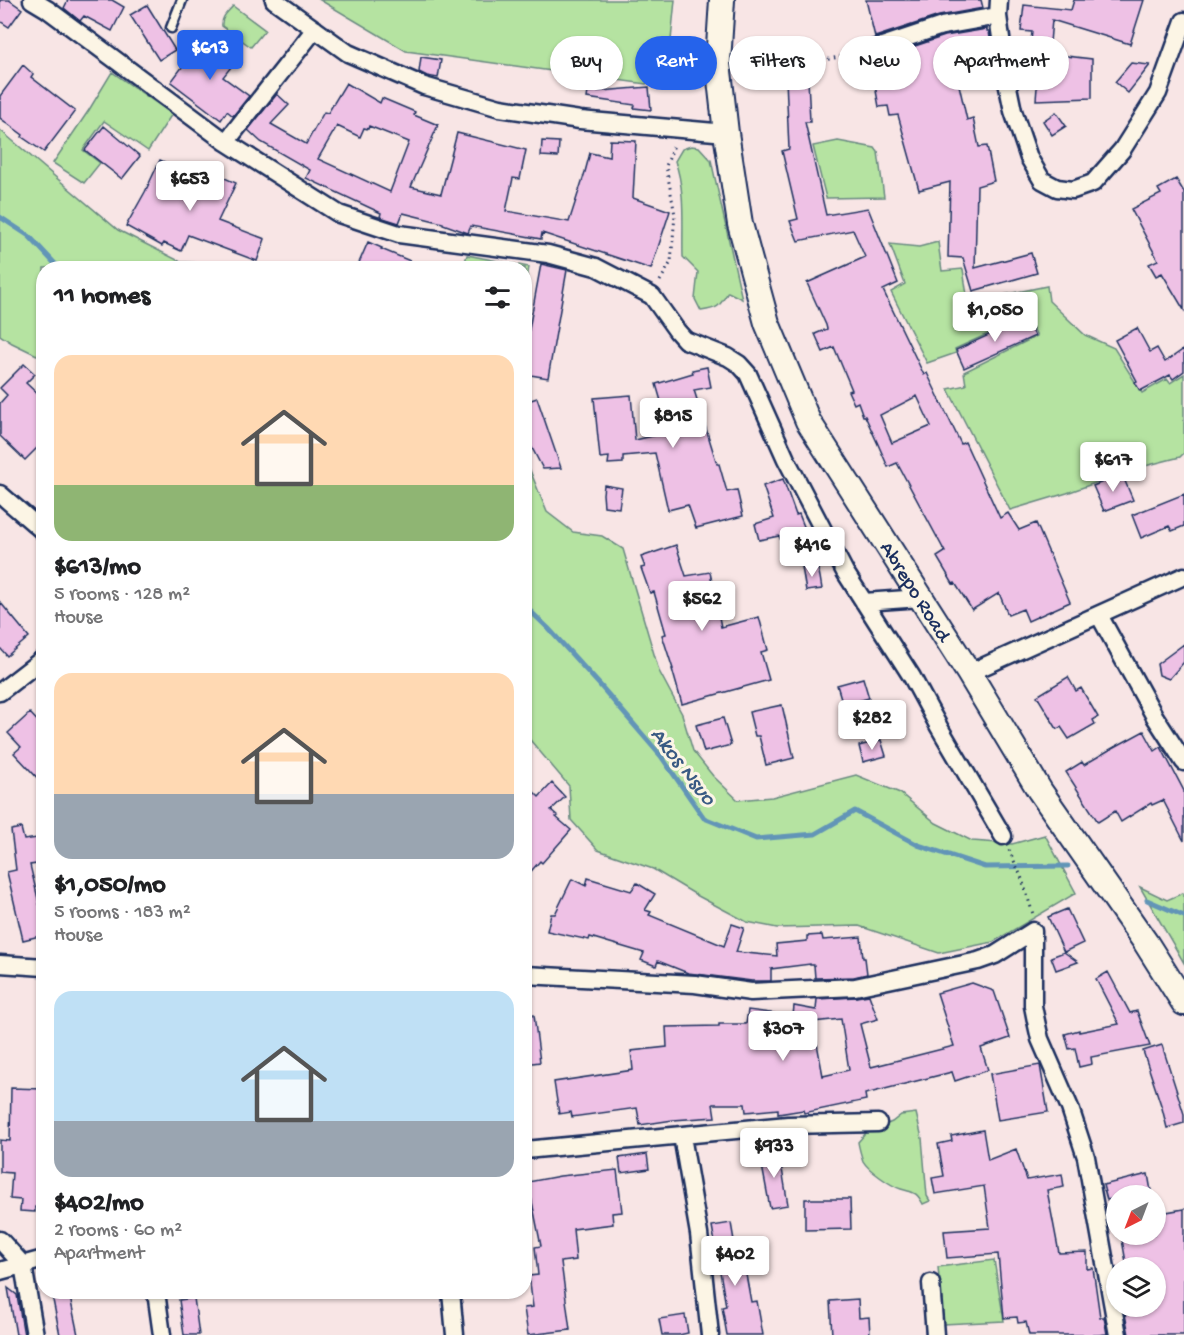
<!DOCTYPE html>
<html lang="en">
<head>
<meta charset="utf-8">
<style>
  body { margin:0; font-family:"Gochi Hand",sans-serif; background:#f2f2f2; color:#202124; height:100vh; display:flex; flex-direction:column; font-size:22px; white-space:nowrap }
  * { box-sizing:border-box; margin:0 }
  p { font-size:20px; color:#757577 }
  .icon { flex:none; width:33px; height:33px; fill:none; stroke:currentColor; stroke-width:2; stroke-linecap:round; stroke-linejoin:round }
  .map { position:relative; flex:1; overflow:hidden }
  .side { position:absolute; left:36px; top:261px; width:496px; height:1038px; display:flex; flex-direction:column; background:#fff; border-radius:24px; box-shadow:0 2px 4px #0004 }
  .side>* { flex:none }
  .guide { position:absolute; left:550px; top:36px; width:543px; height:54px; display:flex; gap:12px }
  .needle { width:39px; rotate:222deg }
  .buttons { position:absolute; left:1106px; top:1185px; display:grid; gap:12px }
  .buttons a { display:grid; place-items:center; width:60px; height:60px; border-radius:50%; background:#fff; box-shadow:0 2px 4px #0004; font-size:30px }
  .price { position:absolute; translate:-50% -51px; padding:0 14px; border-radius:6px; background:#fff; color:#222; font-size:20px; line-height:39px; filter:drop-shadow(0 2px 3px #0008) }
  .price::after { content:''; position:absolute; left:50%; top:36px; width:18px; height:14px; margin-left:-9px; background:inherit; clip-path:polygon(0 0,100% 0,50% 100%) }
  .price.active { background:#2563eb; color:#fff }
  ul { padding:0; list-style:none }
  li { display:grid; align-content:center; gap:12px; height:318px; padding:0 18px }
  li span { display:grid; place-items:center; height:186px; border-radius:18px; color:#555 }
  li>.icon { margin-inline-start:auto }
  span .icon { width:108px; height:108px; fill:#fffc; stroke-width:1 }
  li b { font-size:26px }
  h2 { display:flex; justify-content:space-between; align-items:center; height:72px; padding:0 18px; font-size:26px }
  .pill { padding:0 21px; border-radius:27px; background:#fff; box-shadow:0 2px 4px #0004; font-size:21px; line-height:54px }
  .pill.active { background:#2563eb; color:#fff }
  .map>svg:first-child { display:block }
</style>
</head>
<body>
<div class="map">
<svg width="1184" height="1335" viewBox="0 0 1184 1335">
  <rect width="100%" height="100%" fill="#f8e5e5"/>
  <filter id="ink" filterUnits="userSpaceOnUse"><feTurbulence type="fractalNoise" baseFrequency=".0167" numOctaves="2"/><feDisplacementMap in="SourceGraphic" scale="12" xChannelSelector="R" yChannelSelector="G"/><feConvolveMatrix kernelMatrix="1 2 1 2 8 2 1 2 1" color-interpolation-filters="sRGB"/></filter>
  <g filter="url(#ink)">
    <!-- green -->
    <path fill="#b5e3a1" stroke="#688980" stroke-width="1.5" d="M320,0H675L668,70L646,84L406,51Z
      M233,6L265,30L251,47L222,26C221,17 227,13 233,6Z
      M112,72L172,114L148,151L104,121L83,150L100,163L84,183L53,163L89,110Z
      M0,130L118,230L181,262L223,264L230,268H44L43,358L12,343L0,335Z
      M838,141L875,148L878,152L884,197L826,198L813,146Z
      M691,146L699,147L711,160L742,299L728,292C719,307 719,308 701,311L695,299L698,272L683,257C682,225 686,192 675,161L682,149Z
      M938,242L942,271L963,269L968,302L1047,286L1049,301L1085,335L1114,348L1142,393L1167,379L1170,383L1184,374V453L1180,457L1137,468L1067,493L1010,510L948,389L966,385L964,372L1037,336L1027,316L955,349L956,353L927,363L891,292L905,284L890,244L919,247Z
      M467,255L529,267L525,291V268H463Z
      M525,463L529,468L547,512L573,532L602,536L623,549L659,671L682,714L693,751L713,776L738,800L772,797L856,775L900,793L936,823L972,841L1012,844L1045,835L1076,893L993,942L939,953L859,926L777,928L747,922L698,896L653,869L598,850L571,820L569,786L525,734Z
      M1140,887L1167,900L1183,893L1184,894V963Z
      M916,1113L922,1138L927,1196L930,1201L923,1204C916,1191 914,1193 901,1189C891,1186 868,1170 863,1161C861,1155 859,1148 858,1142L866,1133L892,1122L901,1115Z
      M994,1260L1004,1321L943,1324L938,1267Z"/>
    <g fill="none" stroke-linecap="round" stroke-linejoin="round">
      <!-- stream -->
      <path stroke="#6295b7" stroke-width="5" d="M0,217L29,236L59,268
        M525,606L548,628L599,684L661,756L704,818L756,839L815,834L855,811L918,845L985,867L1068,866
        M1147,900L1184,916"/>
    </g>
    <!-- building -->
    <path fill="#eec1e5" stroke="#1b2f5e" stroke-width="1.5" fill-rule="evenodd" d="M0,0H9L22,9L9,27L0,21Z
      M68,0H112L124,7L112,31L84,16L80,21L64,8Z
      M866,0H981L983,8L939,16L875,37Z
      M1074,0H1144L1130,44L1052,20L1049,54L1092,59V98L1036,100L1038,75L1028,68L1032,32L1021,31L1024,5L1071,10Z
      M147,5L175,50L159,60L130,15Z
      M987,29V31H989L991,46L955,49L960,71L956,72L967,120L973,118L979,147L987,146L994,181L977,186L975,268L1031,253L1037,273L973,291L963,258L948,257L950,182L919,190L898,115L890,116L888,106L879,107L874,80L883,79L879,58L945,36Z
      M203,39L235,62L223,77L249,96L233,116L227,111L221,120L171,82Z
      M421,57L441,60L438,78L427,76L419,72Z
      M1131,63L1150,65L1128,93L1115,82Z
      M23,65L33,74L31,77L75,111L44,152L22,137L23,135L0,118V96Z
      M786,79H808L810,122H805L826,215L868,208L898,283L883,290L924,375L927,373L961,444L965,442L1000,518L1008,513L1019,530L1036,523L1070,602L1028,621L1023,609L1008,615L999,593L972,610L955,583L953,584L937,557L945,552L897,463L888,467L877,442L865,416H863L858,402L854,404L848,391L852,390L834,347L823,352L815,334L827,329L826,325L807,283L865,257L853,230L798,241L790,221L798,219L782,151L789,149ZM917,396L931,426L892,443L880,415Z
      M346,83L380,103L382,98L415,112L414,115L438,125L411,187L441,194L457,133L526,150L520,179L513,178L506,211L569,222L585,172L590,153L609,157L610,140L636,141L633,198L670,211L651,269L542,233L541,239L471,226L468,233L443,224V223L403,213L399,223L380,217L381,213L306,178L310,170L261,142L248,130L277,94L289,105L271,124L306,144L324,112L328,113ZM337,126L360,137L364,128L368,129L369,126L409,142L390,192L318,159Z
      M649,87L651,110L634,108L635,105L587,98L588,92Z
      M1056,112L1066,126L1052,135L1043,121Z
      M104,126L140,156L122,179L85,150Z
      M542,141L559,142L558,157L541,156Z
      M160,160L192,176L198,166L236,183L218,221L265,239L257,261L188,235L181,251L164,243L162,246L126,226L145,192Z
      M1176,179L1184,192V310L1162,273L1156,276L1149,264L1158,260L1131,209L1161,194L1158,189Z
      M368,242L382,248L381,249L427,268H366L358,265Z
      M541,264L567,270L548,378L525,374V351Z
      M1026,318L1035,336L964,368L956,350Z
      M1137,328L1150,352L1157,348L1165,362L1184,349V371L1173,379L1170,375L1140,391L1135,382L1137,381L1115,340Z
      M24,364L35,374L26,383L44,400V441L25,460L0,436V403L7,395L0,388Z
      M707,367L711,387L694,390L717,464H719L727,492L737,490L743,516L696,528L688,505L668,510L655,453L623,456V463L608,464L609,457L600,458L594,398L631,395L635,440L670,432L656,384L693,373L692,370Z
      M537,398L561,468L543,469L532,448L525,451V402Z
      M1122,474L1133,500L1104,511L1093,486Z
      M783,479L796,515L799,514L807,534L782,543L779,536L759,540L755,524L774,518L763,486Z
      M604,485L622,488L619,508L604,506L603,494Z
      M1184,494V526L1172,531L1169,526L1141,538L1132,515Z
      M676,545L686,576L710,572L721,627L759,617L768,650L761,652L769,680L682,704L672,669H673L662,635L666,634L654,592L650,593L641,568L645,567L641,557Z
      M817,563L820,577L822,589L806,591L802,567Z
      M0,602L29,637L7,656L0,648Z
      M1184,644V662L1169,679L1159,675L1157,664Z
      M1068,677L1076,691L1081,688L1098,717L1093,720L1095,724L1069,739L1061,727L1057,729L1037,696Z
      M863,678L869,698L843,705L837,685Z
      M782,705L794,758L766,765L759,736H755L749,712Z
      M30,713L44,728V785L14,753L21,747L8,733Z
      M723,718L731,745L704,752L696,725Z
      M1144,731L1155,751L1161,747L1184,791V841L1163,800L1152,805L1151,803L1121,822L1115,811L1098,822L1066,772L1082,762L1084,765L1111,749Z
      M881,740L886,756L863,762L859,746Z
      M525,783L539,797L552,783L565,797L551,810L558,816L556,817L571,830L542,863L540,861L525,878Z
      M21,828L24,840L44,837V863L30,865L44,924V935L23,940L7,872L16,870L11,830Z
      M588,878L631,891L637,883L655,894L645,910L651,912L649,915L724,946L732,924L744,928L736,952L777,956L776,944L807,941V936L822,935L823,940L861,937L863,958H865L867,974L854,977L815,978L814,965H810V964L771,969V981H752L688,973L658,961L656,966L641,960L644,953L590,937L589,940L547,931L551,914H555L572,879L586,886Z
      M1067,909L1083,943L1064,952L1048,917Z
      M1064,952L1078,962L1056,970L1051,957Z
      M1108,972L1130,1013L1137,1011L1150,1046L1091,1057L1092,1064L1079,1067L1075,1048L1069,1049L1065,1034L1079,1030V1032L1119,1024L1096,979Z
      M972,983L994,991L1010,1038L981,1048L988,1070L955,1081L952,1072L865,1094L866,1100L804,1113L803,1110L778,1114V1109L746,1112L745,1104H713L715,1117L673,1120L640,1125L637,1108L572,1117L571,1112L559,1114L554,1082L633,1070L631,1051L667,1047L666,1027L719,1026V1024H746L748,1010L793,1016L794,1006L816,1010L817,999L856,997L869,995L878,1019L860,1024L871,1067L954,1046L937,993ZM841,1019L849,1070L823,1076L813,1022Z
      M525,1015H534L540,1062L525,1064Z
      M1162,1045L1184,1114V1123L1167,1128L1162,1108L1143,1051Z
      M1040,1065L1048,1112L998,1120L990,1074Z
      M11,1088L44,1089V1208L35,1207V1212L20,1211L21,1200L10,1199L12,1173L0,1172V1140L10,1141Z
      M983,1130L988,1160L1016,1149L1027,1180L1062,1174L1064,1187L1047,1190L1059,1253L1087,1252V1269L1093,1268L1100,1317H1104L1107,1334L1097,1335H1029L1026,1322L1018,1323L1017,1317L1004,1318L998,1254L947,1258L944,1231L990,1228L984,1186L935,1194L932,1178L944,1176L938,1144L952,1141L951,1136Z
      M779,1151L788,1205L770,1208L760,1155Z
      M647,1154L649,1169L621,1173L619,1158Z
      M617,1170L622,1212L612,1213L613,1224L573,1229L576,1260L561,1262L570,1330L528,1335L524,1308L533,1307L529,1276L538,1275L535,1247L541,1246L528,1182L560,1176Z
      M1148,1174L1151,1191L1128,1196H1116V1198L1107,1200L1103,1185Z
      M805,1199H850L851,1229L805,1230Z
      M1184,1209V1335H1129L1125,1314L1138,1313L1137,1306H1155V1268H1127L1121,1234H1155V1214Z
      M731,1223L739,1270L745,1269L751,1302L757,1301L763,1335H727L722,1307L726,1306L712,1226Z
      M8,1288L17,1295L24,1335H16Z
      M70,1297L78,1335H60L53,1300Z
      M194,1298L199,1335H184L179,1300Z
      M858,1299L859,1318L869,1317L870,1335H832L830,1301Z
      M685,1315L688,1333L679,1335H662L659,1319Z"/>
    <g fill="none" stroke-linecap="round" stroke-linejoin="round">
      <!-- lane casing -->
      <g stroke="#1b2f5e" stroke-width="13">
        <path id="lane" d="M171,28L182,0"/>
      </g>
      <!-- street casing -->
      <g stroke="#1b2f5e" stroke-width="21">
        <path id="street" d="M32,0L47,9L226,142
          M274,0L348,53L424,86L500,108L580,120L726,133
          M999,0L998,16L1007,82L1013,111L1029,158L1042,180L1057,188L1073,190L1093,183L1122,150L1158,93L1184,21
          M315,29L226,142L339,214L399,234L548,254L596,267L652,296L677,331L685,340L728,357L739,364L748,374L786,459L845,572L912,677L939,727L1003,836
          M867,51L942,26L998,16
          M0,494L44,532
          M864,602L921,598
          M1099,615L1155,717L1184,762
          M969,673L1184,576
          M0,692L44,658
          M0,964L44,967
          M525,975L695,984L751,992L855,987L978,961L995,955L1033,931V1006L1036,1021L1040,1039L1070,1108L1086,1157L1118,1335
          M682,1136L699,1234L710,1335
          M525,1150L788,1125L878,1123
          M0,1240L23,1265L35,1335
          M0,1271L44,1259
          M931,1283L935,1335
          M156,1292L162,1335
          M451,1292L455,1335"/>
      </g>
      <!-- secondary casing -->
      <g stroke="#1b2f5e" stroke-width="28">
        <g id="secondary">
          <path id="s1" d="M722,0L718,62L726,133L740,224L767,323L808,421L969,673L1040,791L1146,943L1184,1003"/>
        </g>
      </g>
      <!-- path -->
      <path stroke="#1b2f5e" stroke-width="3" stroke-dasharray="1.5 4.5" stroke-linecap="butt" d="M740,66L774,72L851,54
        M660,281L671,262L675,215L666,166L674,145
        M1009,850L1021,876L1033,914"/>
      <!-- lane -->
      <use href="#lane" stroke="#fcf5e5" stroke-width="8"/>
      <!-- street -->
      <use href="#street" stroke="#fcf5e5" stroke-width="16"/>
      <!-- secondary -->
      <use href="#secondary" stroke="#fcf5e5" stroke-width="24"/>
    </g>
  </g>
  <g text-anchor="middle" stroke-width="6" stroke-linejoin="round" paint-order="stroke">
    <!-- street labels -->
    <g font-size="21" fill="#1b2f5e" stroke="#fcf5e5">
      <text dy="7" stroke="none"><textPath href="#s1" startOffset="636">Abrepo Road</textPath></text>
    </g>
    <!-- water labels -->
    <g font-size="22" font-style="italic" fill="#395a83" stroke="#fcf5e5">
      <text transform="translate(685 765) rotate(52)" y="8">Akos Nsuo</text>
    </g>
  </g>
</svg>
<div class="buttons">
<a><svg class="needle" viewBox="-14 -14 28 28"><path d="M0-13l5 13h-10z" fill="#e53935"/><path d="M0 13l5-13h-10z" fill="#757577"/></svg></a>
<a><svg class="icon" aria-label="layers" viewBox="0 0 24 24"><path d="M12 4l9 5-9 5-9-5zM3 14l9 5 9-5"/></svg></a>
</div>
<b class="price active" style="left:210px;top:81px">$613</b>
<b class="price" style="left:190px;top:212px">$653</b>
<b class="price" style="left:995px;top:343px">$1,050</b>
<b class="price" style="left:673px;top:449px">$815</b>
<b class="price" style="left:1113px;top:493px">$617</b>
<b class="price" style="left:812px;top:578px">$416</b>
<b class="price" style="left:702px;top:632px">$562</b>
<b class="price" style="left:872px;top:751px">$282</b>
<b class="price" style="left:783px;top:1062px">$307</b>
<b class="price" style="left:774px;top:1179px">$933</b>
<b class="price" style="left:735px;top:1287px">$402</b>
<div class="guide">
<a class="pill">Buy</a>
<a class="pill active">Rent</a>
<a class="pill">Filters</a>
<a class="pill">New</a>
<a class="pill">Apartment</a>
</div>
<section class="side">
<h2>11 homes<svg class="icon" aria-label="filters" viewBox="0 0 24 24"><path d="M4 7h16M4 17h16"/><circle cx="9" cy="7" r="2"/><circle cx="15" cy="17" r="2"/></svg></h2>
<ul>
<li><span style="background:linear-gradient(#ffd9b3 70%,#8fb573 0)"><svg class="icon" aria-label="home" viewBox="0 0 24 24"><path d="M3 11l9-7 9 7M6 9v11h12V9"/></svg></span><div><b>$613/mo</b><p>5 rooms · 128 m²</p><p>House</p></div></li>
<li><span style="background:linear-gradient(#ffd9b3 65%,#9aa5b1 0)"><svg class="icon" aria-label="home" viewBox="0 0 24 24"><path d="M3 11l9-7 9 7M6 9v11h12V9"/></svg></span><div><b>$1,050/mo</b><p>5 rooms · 183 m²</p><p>House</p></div></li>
<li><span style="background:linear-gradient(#bfe0f5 70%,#9aa5b1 0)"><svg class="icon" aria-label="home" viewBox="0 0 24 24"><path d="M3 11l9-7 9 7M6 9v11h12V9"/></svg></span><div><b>$402/mo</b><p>2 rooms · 60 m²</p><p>Apartment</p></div></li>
</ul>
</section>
</div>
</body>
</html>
